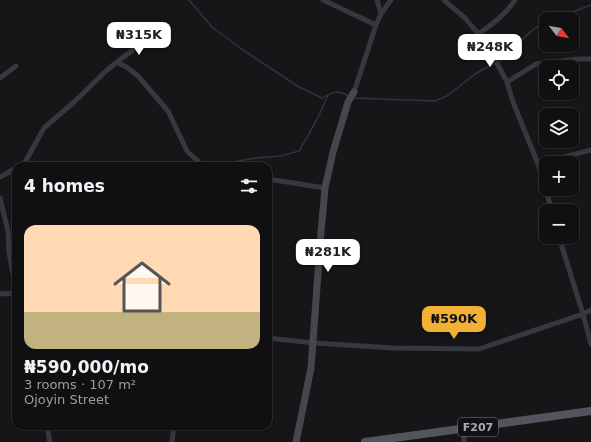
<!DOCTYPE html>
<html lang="en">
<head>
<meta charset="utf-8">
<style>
  body { margin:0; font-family:"DejaVu Sans",sans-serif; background:#19191b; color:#f1f3f6; height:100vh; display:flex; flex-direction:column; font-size:15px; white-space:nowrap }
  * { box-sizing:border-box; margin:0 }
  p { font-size:13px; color:#9c9d9f }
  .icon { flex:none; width:22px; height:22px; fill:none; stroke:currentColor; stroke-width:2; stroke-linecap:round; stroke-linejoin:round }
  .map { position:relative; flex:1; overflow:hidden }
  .side { position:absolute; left:12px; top:162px; width:260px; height:268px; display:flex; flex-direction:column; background:#101012; border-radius:12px; box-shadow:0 1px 3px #0004,0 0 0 1px #303032 }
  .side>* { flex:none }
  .needle { width:26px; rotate:121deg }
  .controls { position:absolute; left:539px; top:12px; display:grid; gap:8px }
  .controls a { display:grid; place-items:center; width:40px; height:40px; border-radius:8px; background:#101012; box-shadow:0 1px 3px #0004,0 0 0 1px #303032; font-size:20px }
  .price { position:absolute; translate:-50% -34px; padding:0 9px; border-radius:8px; background:#fff; color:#222; font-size:13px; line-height:26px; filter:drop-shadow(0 1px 2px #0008) }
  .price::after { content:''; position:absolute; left:50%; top:24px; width:12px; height:9px; margin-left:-6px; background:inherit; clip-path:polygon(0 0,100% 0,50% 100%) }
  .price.active { background:#f2b134; color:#111 }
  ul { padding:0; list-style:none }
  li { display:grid; align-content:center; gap:8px; height:212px; padding:0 12px }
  li span { display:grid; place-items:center; height:124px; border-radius:12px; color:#555 }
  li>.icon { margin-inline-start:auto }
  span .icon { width:72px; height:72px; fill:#fffc; stroke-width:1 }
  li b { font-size:17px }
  h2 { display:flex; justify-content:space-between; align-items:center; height:48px; padding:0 12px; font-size:17px }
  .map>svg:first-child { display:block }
</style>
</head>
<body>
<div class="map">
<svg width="591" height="442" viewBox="0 0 591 442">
  <rect width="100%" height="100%" fill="#161618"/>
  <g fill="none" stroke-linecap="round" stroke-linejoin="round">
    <!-- stream -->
    <path stroke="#2c353c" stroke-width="1.5" d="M189,0L212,27L243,50L299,87L322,98C334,91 337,90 349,96
      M554,19L591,5
      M499,62C506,58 510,52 516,47C524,37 534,27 546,22
      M353,98L435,101L447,96L475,74L495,63
      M224,166L226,163L256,158L281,156L299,151C310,133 320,115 328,95"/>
    <!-- street -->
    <path stroke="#37383d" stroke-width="5" d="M323,0L376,25
      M377,0L381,14
      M444,0L465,18L486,43L507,82L513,102L538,164L552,211
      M478,34C492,25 506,14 515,0
      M117,62L151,36
      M0,78L16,66
      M507,82L536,64L579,59H591
      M354,92L376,25L381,14L391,0
      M538,164L591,150
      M19,166L24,164L44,128L73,103L107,70L117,62L128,68L138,76L168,111L187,151L203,166H205
      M0,177L16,168
      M268,179L325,188
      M0,198L8,231L9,252L16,290
      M559,237L583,314L591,344
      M9,252L16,251
      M0,294L16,293
      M268,338L314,343L393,348L479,349L583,314L591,310
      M47,426L50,442
      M172,442L174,426
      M464,442V428"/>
    <!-- secondary -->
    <path stroke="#45474d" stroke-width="7" d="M296,442L311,368L321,232L325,188L333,152L346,109L348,102L354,92"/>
    <!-- primary -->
    <path stroke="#53555c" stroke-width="8" d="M365,442L591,411"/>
  </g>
  <g text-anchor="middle" stroke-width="3" stroke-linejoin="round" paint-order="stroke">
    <!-- shield labels -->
    <rect fill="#111113" stroke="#7b7e86" stroke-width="1" x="458" y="418" width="40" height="18" rx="3"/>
    <g font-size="11" font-weight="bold" fill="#a8adb8">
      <text x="478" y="431">F207</text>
    </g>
  </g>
</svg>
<div class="controls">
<a><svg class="needle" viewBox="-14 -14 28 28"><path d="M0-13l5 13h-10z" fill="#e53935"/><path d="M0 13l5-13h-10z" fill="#9c9d9f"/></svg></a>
<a><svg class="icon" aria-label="locate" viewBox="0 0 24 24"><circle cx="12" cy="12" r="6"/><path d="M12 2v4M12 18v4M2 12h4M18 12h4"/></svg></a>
<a><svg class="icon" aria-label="layers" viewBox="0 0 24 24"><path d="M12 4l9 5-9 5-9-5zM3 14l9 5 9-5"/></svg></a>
<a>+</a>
<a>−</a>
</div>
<b class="price" style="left:139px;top:56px">₦315K</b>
<b class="price" style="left:490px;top:68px">₦248K</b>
<b class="price" style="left:328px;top:273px">₦281K</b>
<b class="price active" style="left:454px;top:340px">₦590K</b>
<section class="side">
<h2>4 homes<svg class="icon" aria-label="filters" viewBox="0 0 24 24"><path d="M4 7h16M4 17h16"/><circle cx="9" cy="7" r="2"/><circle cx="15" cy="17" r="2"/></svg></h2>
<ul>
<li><span style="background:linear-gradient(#ffd9b3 70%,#c2b280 0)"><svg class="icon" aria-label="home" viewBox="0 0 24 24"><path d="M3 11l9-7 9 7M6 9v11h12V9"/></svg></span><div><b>₦590,000/mo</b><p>3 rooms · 107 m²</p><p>Ojoyin Street</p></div></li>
</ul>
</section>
</div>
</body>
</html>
